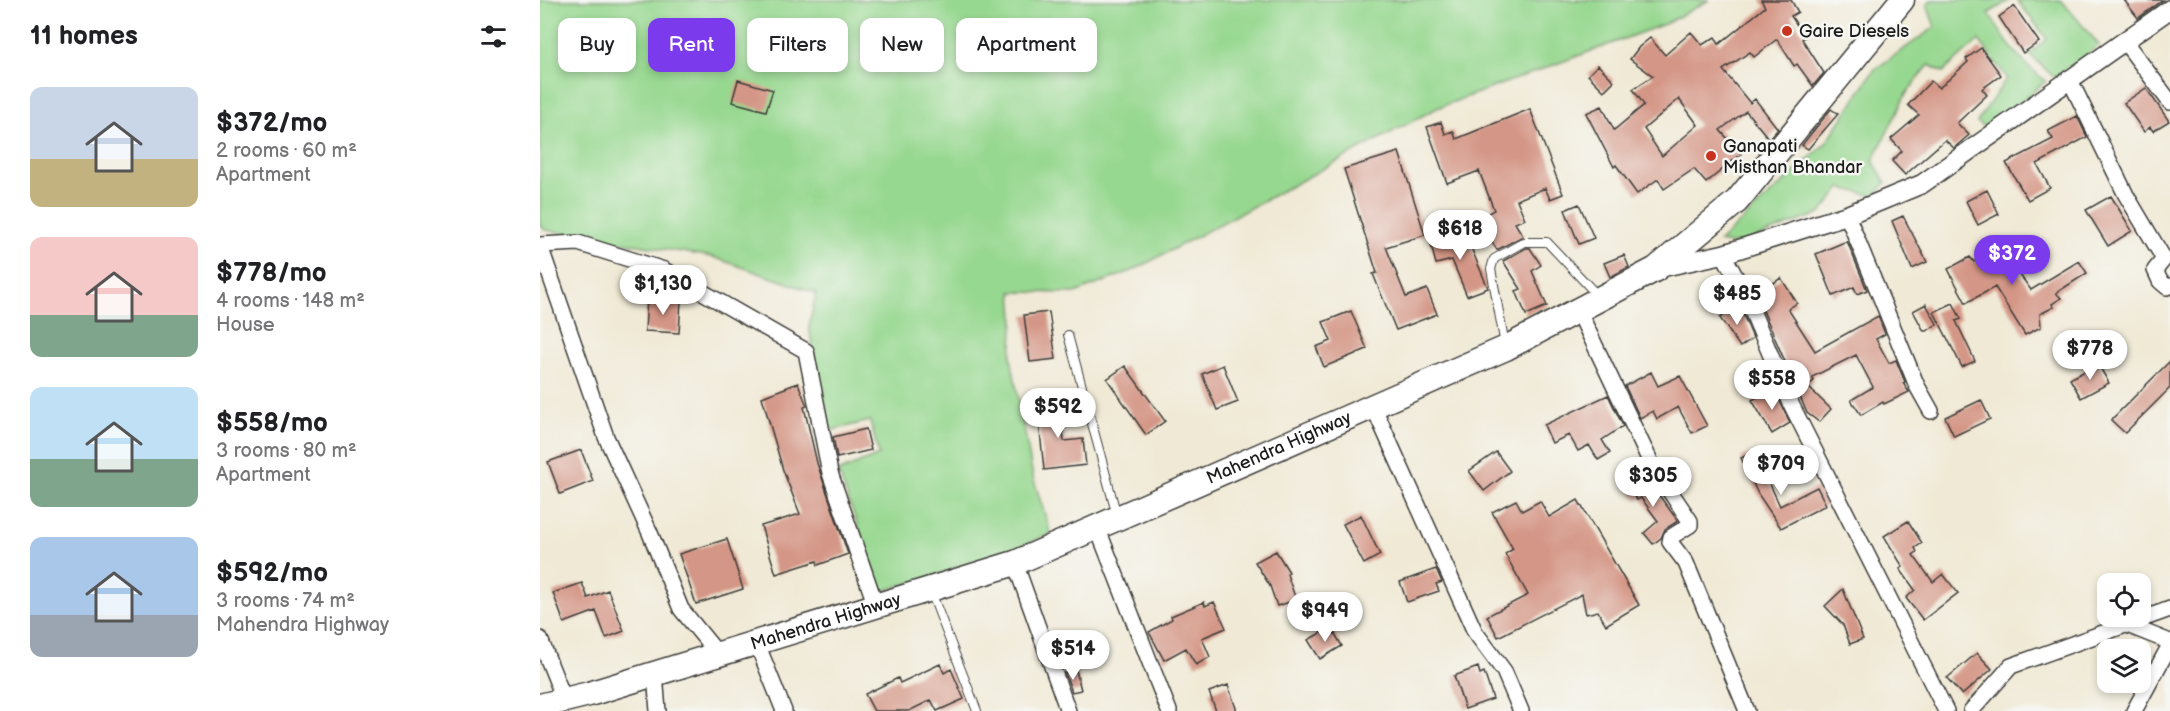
<!DOCTYPE html>
<html lang="en">
<head>
<meta charset="utf-8">
<style>
  body { margin:0; font-family:"Balsamiq Sans",sans-serif; background:#f2f2f2; color:#202124; height:100vh; display:flex; flex-direction:column; font-size:22px; white-space:nowrap }
  * { box-sizing:border-box; margin:0 }
  p { font-size:20px; color:#757577 }
  .icon { flex:none; width:33px; height:33px; fill:none; stroke:currentColor; stroke-width:2; stroke-linecap:round; stroke-linejoin:round }
  .map { position:relative; flex:1; overflow:hidden }
  .details { display:flex; flex-direction:column; background:#fff; width:540px }
  .details>* { flex:none }
  .banner { position:absolute; left:18px; top:18px; width:570px; height:54px; display:flex; gap:12px }
  .controls { position:absolute; left:1557px; top:573px; display:grid; gap:12px }
  .controls a { display:grid; place-items:center; width:54px; height:54px; border-radius:12px; background:#fff; box-shadow:0 3px 9px #0003; font-size:30px }
  .price { position:absolute; translate:-50% -51px; padding:0 14px; border-radius:21px; background:#fff; color:#222; font-size:20px; line-height:39px; filter:drop-shadow(0 2px 3px #0008) }
  .price::after { content:''; position:absolute; left:50%; top:36px; width:18px; height:14px; margin-left:-9px; background:inherit; clip-path:polygon(0 0,100% 0,50% 100%) }
  .price.current { background:#7c3aed; color:#fff }
  ul { padding:0; list-style:none }
  li { display:flex; align-items:center; gap:18px; height:150px; padding:0 30px }
  li span { display:grid; place-items:center; flex:none; width:168px; height:120px; border-radius:12px; color:#555 }
  li>.icon { margin-inline-start:auto }
  span .icon { width:72px; height:72px; fill:#fffc; stroke-width:1 }
  li b { font-size:26px }
  h2 { display:flex; justify-content:space-between; align-items:center; height:72px; padding:0 30px; font-size:26px }
  .tag { padding:0 21px; border-radius:12px; background:#fff; box-shadow:0 3px 9px #0003; font-size:21px; line-height:54px }
  .tag.current { background:#7c3aed; color:#fff }
  main { display:flex; flex:1; min-height:0 }
  .map>svg:first-child { display:block }
</style>
</head>
<body>
<main>
<section class="details">
<h2>11 homes<svg class="icon" aria-label="filters" viewBox="0 0 24 24"><path d="M4 7h16M4 17h16"/><circle cx="9" cy="7" r="2"/><circle cx="15" cy="17" r="2"/></svg></h2>
<ul>
<li><span style="background:linear-gradient(#c9d6e8 60%,#c2b280 0)"><svg class="icon" aria-label="home" viewBox="0 0 24 24"><path d="M3 11l9-7 9 7M6 9v11h12V9"/></svg></span><div><b>$372/mo</b><p>2 rooms · 60 m²</p><p>Apartment</p></div></li>
<li><span style="background:linear-gradient(#f6c9c9 65%,#7fa58c 0)"><svg class="icon" aria-label="home" viewBox="0 0 24 24"><path d="M3 11l9-7 9 7M6 9v11h12V9"/></svg></span><div><b>$778/mo</b><p>4 rooms · 148 m²</p><p>House</p></div></li>
<li><span style="background:linear-gradient(#bfe0f5 60%,#7fa58c 0)"><svg class="icon" aria-label="home" viewBox="0 0 24 24"><path d="M3 11l9-7 9 7M6 9v11h12V9"/></svg></span><div><b>$558/mo</b><p>3 rooms · 80 m²</p><p>Apartment</p></div></li>
<li><span style="background:linear-gradient(#a9c7e8 65%,#9aa5b1 0)"><svg class="icon" aria-label="home" viewBox="0 0 24 24"><path d="M3 11l9-7 9 7M6 9v11h12V9"/></svg></span><div><b>$592/mo</b><p>3 rooms · 74 m²</p><p>Mahendra Highway</p></div></li>
</ul>
</section>
<div class="map">
<svg width="1630" height="711" viewBox="0 0 1630 711">
  <rect width="100%" height="100%" fill="#f6f6f2"/>
  <filter id="ink" filterUnits="userSpaceOnUse"><feTurbulence type="fractalNoise" baseFrequency=".0167" numOctaves="2"/><feDisplacementMap in="SourceGraphic" scale="12" xChannelSelector="R" yChannelSelector="G"/><feConvolveMatrix kernelMatrix="1 2 1 2 8 2 1 2 1" color-interpolation-filters="sRGB"/></filter>
  <filter id="wash" filterUnits="userSpaceOnUse"><feTurbulence type="fractalNoise" baseFrequency=".008" numOctaves="4" result="noise"/><feDisplacementMap in="SourceGraphic" scale="24" xChannelSelector="R" yChannelSelector="G"/><feGaussianBlur stdDeviation="1.35" result="paint"/><feColorMatrix in="noise" values="0 0 0 0 0 0 0 0 0 0 0 0 0 0 0 0 0 1.4 0 .05"/><feComposite in="paint" operator="in"/></filter>
  <g filter="url(#wash)">
    <rect width="100%" height="100%" fill="#f0e9d5"/>
    <!-- green -->
    <path fill="#97d890" stroke="#5a7a56" stroke-width="1.5" d="M0,0H1169L1127,23L897,108L594,270L535,293L472,292L474,318L471,358L493,477L511,534L434,564L342,591L298,472L339,455L330,421L288,431L269,327L276,293L173,257L5,230L0,225Z
      M1391,0H1470L1449,13C1465,41 1480,62 1506,81L1447,130L1437,122L1467,78L1439,40L1403,72L1389,65L1366,94L1333,161L1346,183L1334,196L1301,188L1281,213L1196,245L1179,242L1286,143L1334,70L1395,27L1387,5Z
      M1477,0H1521L1559,45L1515,78L1489,54L1507,39Z"/>
    <g id="blocks">
      <!-- building -->
      <path fill="#d49686" fill-rule="evenodd" d="M1221,0H1251L1258,12L1251,16L1265,37L1262,39L1284,73L1273,86L1257,64L1254,66L1237,39L1214,57L1210,52L1183,70L1210,103L1215,99L1238,129L1229,139L1206,111L1180,130L1201,154L1166,183L1154,169L1124,189L1118,179L1097,194L1076,165L1074,167L1046,113L1062,106L1074,130L1104,105L1093,89L1113,76L1090,59L1099,47L1110,38L1125,55L1151,32L1162,45L1175,37L1179,44L1225,7ZM1139,99L1158,125L1122,156L1104,129Z
        M1584,0H1623L1598,18Z
        M1474,6L1499,42L1483,53L1459,17Z
        M1441,48L1461,75L1442,89L1447,95L1417,123L1429,135L1414,148L1405,140L1365,175L1352,161L1362,151L1351,139L1379,115L1368,105L1391,81L1399,88L1428,62L1426,59Z
        M1058,65L1074,81L1064,91L1048,75Z
        M198,80L233,90L226,111L192,102Z
        M1606,88L1629,121L1613,131L1610,127L1604,132L1584,103Z
        M990,109L1023,194L1010,199L1005,188L977,200L985,219L975,223L983,236L957,250L937,219L954,210L939,171L907,183L887,127L901,122L905,134L913,131L916,139Z
        M1291,109L1298,114L1268,149L1262,145Z
        M1537,116L1547,137L1497,164L1510,188L1488,200L1466,163L1513,139L1508,131Z
        M859,152L885,235L846,247L866,297L887,289L897,314L856,330L833,274L837,273L804,169Z
        M1447,190L1459,214L1438,225L1426,201Z
        M1571,196L1592,231L1568,246L1546,210Z
        M1039,204L1054,238L1039,244L1025,210Z
        M1363,216L1387,262L1372,269L1352,221Z
        M924,231L948,288L927,296L912,260L896,264L890,241Z
        M1307,241L1327,290L1317,294L1314,287L1293,296L1276,254Z
        M1458,245L1491,290L1539,261L1547,273L1516,293L1521,298L1512,304L1514,307L1500,314L1501,327L1485,335L1455,287L1426,303L1408,269L1430,257L1434,262Z
        M986,248H990L1001,265L992,271L1007,306L986,315L976,291L981,289L963,261Z
        M1084,255L1089,267L1070,277L1064,263Z
        M1241,278L1257,303L1248,309L1275,351L1338,316L1345,334L1336,339L1349,363L1356,360L1365,382L1363,383L1369,392L1344,404L1343,402L1321,415L1311,400L1333,387L1316,355L1272,377L1274,381L1267,386L1291,409L1279,422L1267,413L1216,294Z
        M107,298L141,300L139,333L105,331Z
        M1413,303L1421,319L1416,321L1435,361L1422,367L1394,312Z
        M1386,304L1397,324L1387,331H1384L1373,311Z
        M1199,305L1213,338L1200,347L1180,318Z
        M811,311L827,349L784,367L776,347L791,341L783,322Z
        M509,312L516,359L490,362L484,315Z
        M1630,361V388L1585,433L1571,420Z
        M1558,364L1569,383L1541,398L1530,379Z
        M683,365L698,402L677,410L662,374Z
        M585,366L625,421L606,435L567,379Z
        M1111,372L1118,386L1140,376L1167,426L1152,433L1138,407L1117,419L1113,411L1100,418L1085,386Z
        M258,383L267,406L264,407L277,463L308,554L278,565L277,561L236,574L221,526L260,514L243,470L222,397Z
        M1234,388L1250,423L1232,434L1212,400Z
        M1068,395L1083,426L1062,440L1070,453L1058,460L1049,445L1038,451L1029,435L1012,443L1004,425Z
        M520,400L524,441L543,439L546,465L504,470L497,403Z
        M1441,400L1450,419L1414,436L1405,417Z
        M326,429L331,450L297,458L293,437Z
        M41,450L53,481L20,494L8,462Z
        M956,452L970,471L944,491L929,471Z
        M1215,452L1240,506L1277,487L1286,505L1241,528L1218,494L1201,458Z
        M1104,475L1138,521L1125,529L1121,538L1113,544L1104,533L1118,521L1101,498L1097,500L1087,487Z
        M976,500L982,511L1000,501L1009,517L1038,500L1099,605L1066,625L1058,611L1046,614L1042,594L958,637L947,616L988,595L965,554L973,549L952,512Z
        M821,515L840,555L824,564L803,524Z
        M1368,521L1382,543L1375,548L1377,552L1373,555L1393,582L1403,574L1418,593L1383,620L1366,598L1375,590L1360,569L1363,567L1344,536Z
        M187,539L203,589L156,604L139,554Z
        M736,551L749,572L747,574L756,600L737,606L730,586L715,562Z
        M896,569L902,582L896,584L899,591L867,602L860,582Z
        M42,583L48,598L68,590L84,631L66,638L56,611L24,623L13,593Z
        M1303,589L1323,639L1310,644L1303,625L1285,606Z
        M664,602L665,606L674,602L686,628L662,638L670,657L656,665L646,648L624,660L609,632L632,619L631,616Z
        M791,627L802,646L780,659L768,640Z
        M1437,653L1452,669L1422,695L1407,678Z
        M400,664L404,673L411,669L424,699L397,711L391,700L369,711H334L325,694L358,678L360,683Z
        M938,667L940,674L944,672L953,699L925,709L914,676Z
        M536,670L541,690L532,692L525,673Z
        M688,685L697,711H676L669,692Z"/>
    </g>
  </g>
  <g filter="url(#ink)">
    <use href="#blocks" fill-opacity="0" stroke="#3c3b38" stroke-width="1.5"/>
    <g fill="none" stroke-linecap="round" stroke-linejoin="round">
      <!-- service casing -->
      <g stroke="#3c3b38" stroke-width="10">
        <path id="service" d="M528,335L577,516
          M965,345L951,269L954,259L984,242H1007L1058,296
          M391,592L437,711"/>
      </g>
      <!-- minor casing -->
      <g stroke="#3c3b38" stroke-width="18">
        <path id="minor" d="M1585,42L1630,102
          M1529,78L1586,195L1624,259L1615,270L1620,281L1627,287L1630,286
          M1307,215L1377,386L1391,411
          M0,245L38,243L124,270L266,351L290,473L336,606
          M0,246L66,437L110,533L141,609L177,653
          M1183,254L1205,294L1252,406L1406,711
          M1038,310L1111,463L1150,521V525L1131,537L1130,542L1146,563L1207,711
          M834,408L935,632L964,671L981,711
          M557,527L629,711
          M475,563L528,711
          M1585,624L1630,642
          M0,639L24,699
          M216,641L244,711
          M115,674L118,711
          M1431,711L1471,666L1630,609
          M1594,711L1630,645"/>
      </g>
      <!-- tertiary casing -->
      <g stroke="#3c3b38" stroke-width="21">
        <path id="tertiary" d="M1119,268L1183,254L1307,215L1382,184L1630,9"/>
      </g>
      <!-- trunk casing -->
      <g stroke="#3c3b38" stroke-width="27">
        <g id="trunk">
          <path id="s1" d="M0,706L49,694L475,563L966,348L1116,269L1197,201L1362,0"/>
        </g>
      </g>
      <!-- service -->
      <use href="#service" stroke="#fff" stroke-width="8"/>
      <!-- minor -->
      <use href="#minor" stroke="#fff" stroke-width="15"/>
      <!-- tertiary -->
      <use href="#tertiary" stroke="#fff" stroke-width="18"/>
      <!-- trunk -->
      <use href="#trunk" stroke="#fff" stroke-width="24"/>
    </g>
  </g>
  <!-- markers -->
  <g fill="#c8321e" stroke="#f6f6f2" stroke-width="2">
    <circle cx="1247" cy="31" r="6"/>
    <circle cx="1171" cy="156" r="6"/>
  </g>
  <g text-anchor="middle" stroke-width="5" stroke-linejoin="round" paint-order="stroke">
    <!-- poi labels -->
    <g font-size="18" fill="#1c1c1c" stroke="#f6f6f2" text-anchor="start">
      <text x="1259" y="37">Gaire Diesels</text>
      <text x="1183" y="152">Ganapati<tspan x="1183" dy="21">Misthan Bhandar</tspan></text>
    </g>
    <!-- street labels -->
    <g font-size="18" fill="#1c1c1c" stroke="#f6f6f2">
      <text dy="6" stroke="none"><textPath href="#s1" startOffset="784">Mahendra Highway</textPath></text>
      <text dy="6" stroke="none"><textPath href="#s1" startOffset="298">Mahendra Highway</textPath></text>
    </g>
  </g>
</svg>
<div class="controls">
<a><svg class="icon" aria-label="locate" viewBox="0 0 24 24"><circle cx="12" cy="12" r="6"/><path d="M12 2v4M12 18v4M2 12h4M18 12h4"/></svg></a>
<a><svg class="icon" aria-label="layers" viewBox="0 0 24 24"><path d="M12 4l9 5-9 5-9-5zM3 14l9 5 9-5"/></svg></a>
</div>
<b class="price" style="left:920px;top:261px">$618</b>
<b class="price current" style="left:1472px;top:286px">$372</b>
<b class="price" style="left:123px;top:316px">$1,130</b>
<b class="price" style="left:1197px;top:326px">$485</b>
<b class="price" style="left:1550px;top:381px">$778</b>
<b class="price" style="left:1232px;top:411px">$558</b>
<b class="price" style="left:518px;top:439px">$592</b>
<b class="price" style="left:1241px;top:496px">$709</b>
<b class="price" style="left:1113px;top:508px">$305</b>
<b class="price" style="left:785px;top:643px">$949</b>
<b class="price" style="left:533px;top:681px">$514</b>
<div class="banner">
<a class="tag">Buy</a>
<a class="tag current">Rent</a>
<a class="tag">Filters</a>
<a class="tag">New</a>
<a class="tag">Apartment</a>
</div>
</div>
</main>
</body>
</html>
